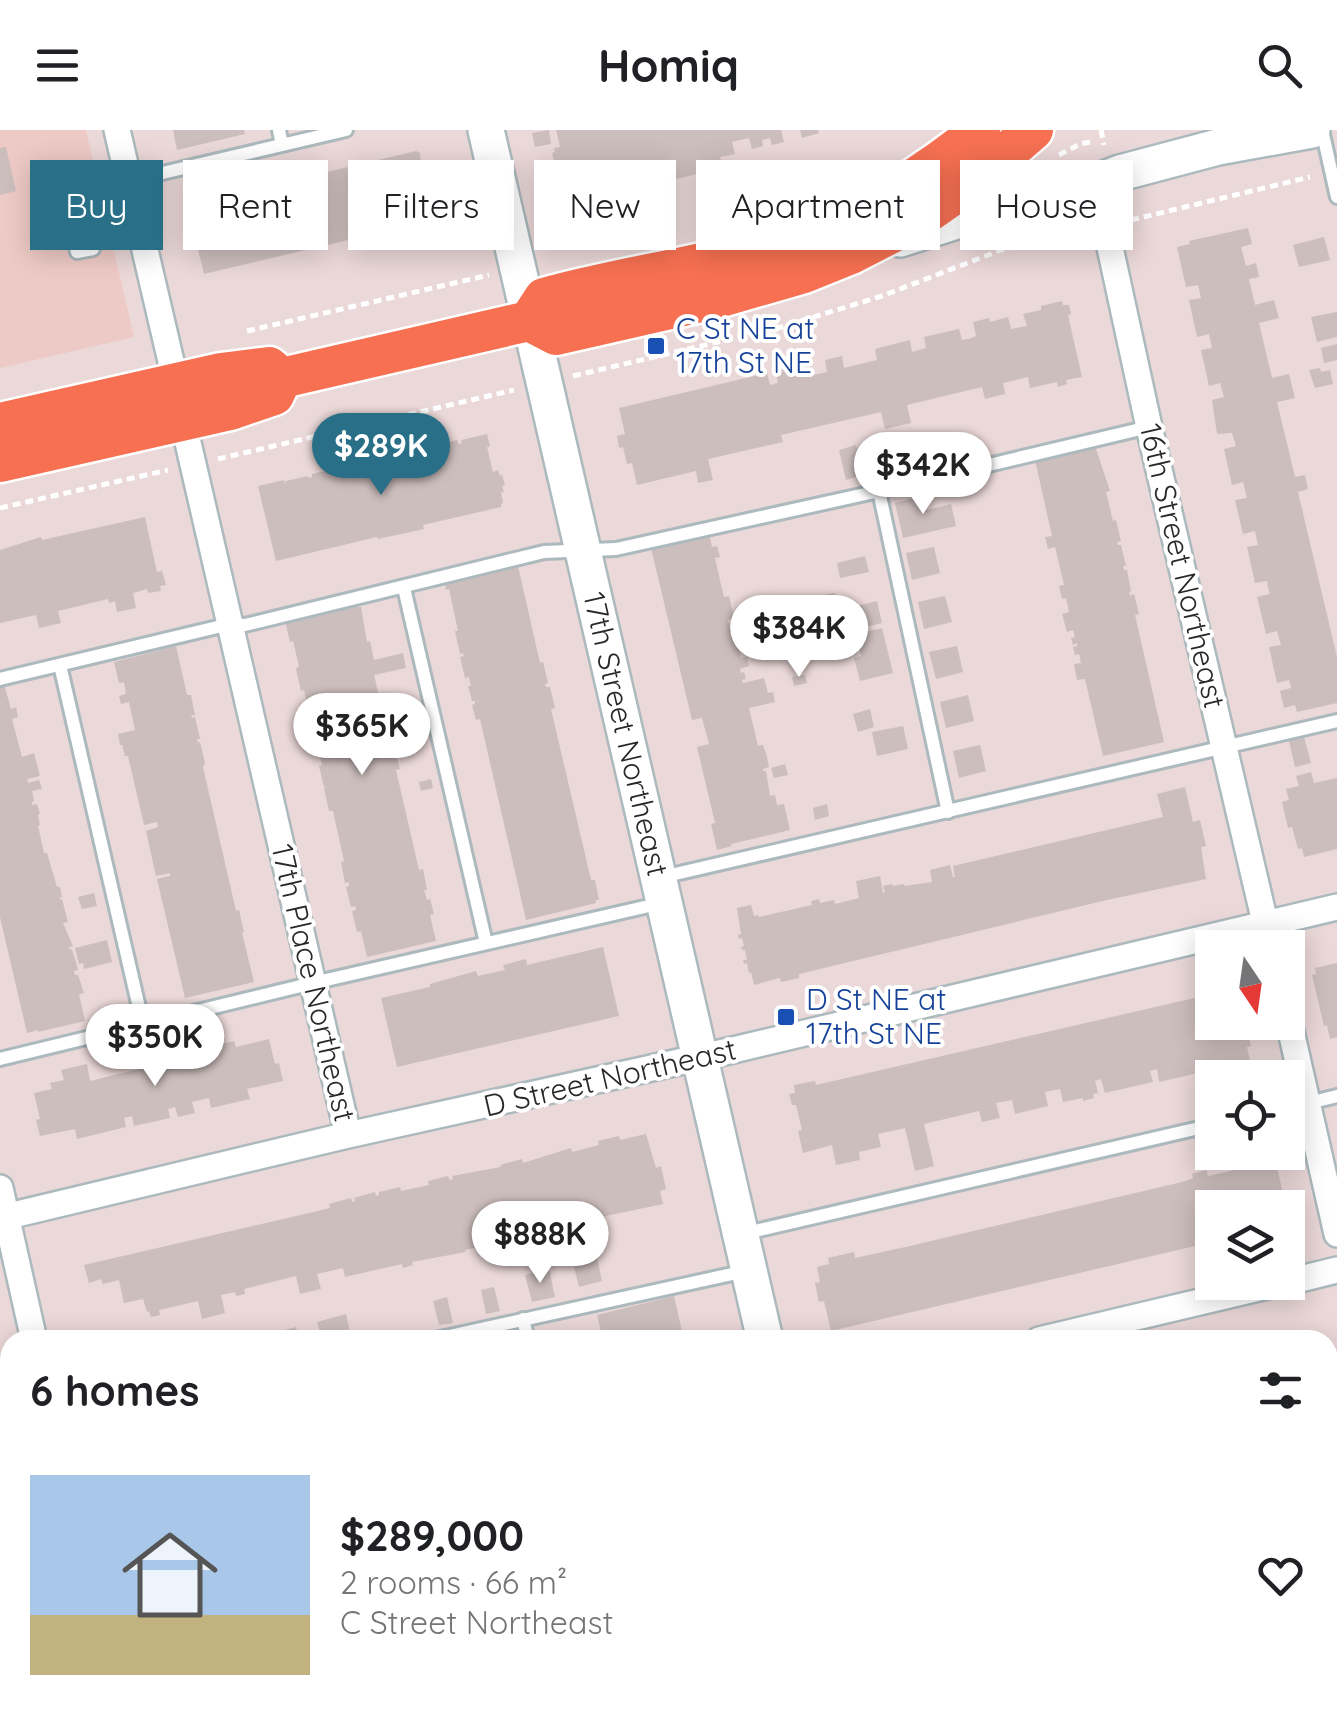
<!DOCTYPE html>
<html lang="en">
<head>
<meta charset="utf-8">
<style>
  body { margin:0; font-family:Quicksand,sans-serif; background:#f6f6f6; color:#202124; height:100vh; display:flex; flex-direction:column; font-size:38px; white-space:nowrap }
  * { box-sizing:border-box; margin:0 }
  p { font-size:32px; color:#757577 }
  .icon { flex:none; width:55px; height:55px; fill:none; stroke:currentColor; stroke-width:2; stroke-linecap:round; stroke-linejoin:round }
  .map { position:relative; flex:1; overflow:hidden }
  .drawer { position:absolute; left:0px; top:1200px; width:1338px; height:392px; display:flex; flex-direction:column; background:#fff; border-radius:30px 30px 0 0; box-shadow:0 5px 25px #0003 }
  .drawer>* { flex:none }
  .banner { position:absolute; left:30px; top:30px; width:1278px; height:90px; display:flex; gap:20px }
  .needle { width:65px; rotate:167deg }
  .fabs { position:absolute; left:1195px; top:800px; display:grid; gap:20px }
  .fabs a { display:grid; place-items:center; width:110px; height:110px; border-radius:0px; background:#fff; box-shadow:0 5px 25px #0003; font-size:50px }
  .price { position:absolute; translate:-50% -85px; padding:0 22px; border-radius:35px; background:#fff; color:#222; font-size:32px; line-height:65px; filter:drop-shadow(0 2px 5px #0008) }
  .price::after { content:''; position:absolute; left:50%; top:60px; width:30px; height:22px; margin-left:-15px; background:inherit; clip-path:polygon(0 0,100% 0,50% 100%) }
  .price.current { background:#286f87; color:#fff }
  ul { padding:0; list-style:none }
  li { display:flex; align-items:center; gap:30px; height:250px; padding:0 30px }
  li+li { border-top:2px solid #e0e0e0 }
  li span { display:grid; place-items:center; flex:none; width:280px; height:200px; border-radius:0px; color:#555 }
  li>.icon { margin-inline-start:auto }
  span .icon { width:120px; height:120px; fill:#fffc; stroke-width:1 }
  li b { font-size:42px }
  h2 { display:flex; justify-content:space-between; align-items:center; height:120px; padding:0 30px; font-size:42px }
  .chip { padding:0 35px; border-radius:0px; background:#fff; box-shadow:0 5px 25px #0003; font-size:35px; line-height:90px }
  .chip.current { background:#286f87; color:#fff }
  header { display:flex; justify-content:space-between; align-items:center; height:130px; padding:0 30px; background:#fff; font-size:45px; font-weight:700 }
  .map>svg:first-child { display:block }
</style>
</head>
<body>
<header><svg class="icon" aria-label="menu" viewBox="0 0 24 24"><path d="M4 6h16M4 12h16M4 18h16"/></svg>Homiq<svg class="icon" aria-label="search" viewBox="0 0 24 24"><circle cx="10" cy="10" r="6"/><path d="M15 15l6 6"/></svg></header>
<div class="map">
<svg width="1337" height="1591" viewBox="0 0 1337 1591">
  <rect width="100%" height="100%" fill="#ebd8d8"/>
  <!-- education -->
  <path fill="#eecac6" d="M0,0H86L134,207L0,238Z"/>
  <!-- building -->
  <path fill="#ccbebd" d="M173,0H244L245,4L177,20Z
    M549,0L551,14L535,17L532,3Z
    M556,0H781L784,12L772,15L770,8L762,10L763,16L752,19L749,8L732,12L735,24L720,27L723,38L573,73L564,37L559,38L558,33L555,34L552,23L555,22L554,18L560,17Z
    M800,0H818L819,3L802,8Z
    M6,17L16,61L0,65V18Z
    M416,21L420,23L422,42L426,41L429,52L425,53L428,66L431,65L432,69L428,70L433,90L204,144L187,75Z
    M1248,98L1252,114L1241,117L1246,136L1256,133L1259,147L1249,149L1255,175L1274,170L1279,188L1259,193L1272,248L1289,244L1295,268L1277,272L1295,347L1305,345L1308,359L1298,362L1337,527V573L1297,582L1295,575L1284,578L1280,561L1291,558L1289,550L1277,553L1269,517L1281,515L1277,501L1266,504L1257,467L1270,464L1268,458L1267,451L1255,453L1247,417L1258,415L1255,401L1243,404L1235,370L1247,368L1243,352L1232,355L1224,319L1236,316L1232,303L1217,304L1212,270L1224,267L1220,253L1209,256L1201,220L1212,218L1209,204L1197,207L1189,170L1201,168L1198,155L1186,157L1177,117L1190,114L1189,111Z
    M1324,107L1330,130L1299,137L1293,115Z
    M1062,171L1063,175H1069L1071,184L1068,185L1082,247L1066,250L1067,254L1058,257L1057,252L1030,258L1028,247L1003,253L1005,264L985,269L982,257L907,275L911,293L885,299L881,282L781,305L783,312L708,329L713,350L698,353L696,341L637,355L632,333L627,334L623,317L619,318L617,306L625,304L619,278L767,243L770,255L778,253L775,241L810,233L813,245L827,242L825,230L842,226L844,238L877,230L875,219L910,210L912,222L926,218L924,207L959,199L962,210L969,209L976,206L973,192L989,188L990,192L1008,187L1011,199L1027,196L1023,184L1041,180V176Z
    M1337,182V207L1317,212L1311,187Z
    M1337,214V230L1324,233L1321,218Z
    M1320,238L1321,242L1330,240L1333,254L1315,258L1309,240Z
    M487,304L490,316L487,317L493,342L498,340L500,346L502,345L505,355L502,356L504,362H501L503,373L501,374V377L423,395L424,399L378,409L377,407L276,431L258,356L284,350L285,354L286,351L308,346L309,348L312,347V344L334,339L335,343L384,328L385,331L433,317L437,319L436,315L457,310L459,314L462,313L461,310Z
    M856,315L863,345L846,350L839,320Z
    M1095,316L1110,361L1106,362L1113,391L1116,390L1121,411L1117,412L1118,415H1121L1126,436H1123L1124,440H1127L1131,461L1129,462L1130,466L1134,464L1139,484L1135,485L1164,612L1103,626L1085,549L1077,550L1074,534L1081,533L1079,524L1075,525L1073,517L1077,516V513L1073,515L1071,508L1075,507L1073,500L1067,502L1062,484L1069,482L1066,468L1062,469L1059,456L1064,455L1055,417L1048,419L1045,407L1052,406L1035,330Z
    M923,366L927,380L951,374L956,396L903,408L895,373Z
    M145,387L157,442L162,441L166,455L160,456L161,461L148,463L147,459L133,463L136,478L117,482L115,471L109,473L108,469L58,481L61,493L39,498L36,485L0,493V420L41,407L42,410Z
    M709,404L712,417L717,416L720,427L715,428L721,455L724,467L729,466L734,489L728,490L732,504L736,503L741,528L747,527L749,536L740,539L741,543L744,542L746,549L742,550L743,553L764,548L768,563L773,562L775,572L749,578L758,616L763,615L767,627L769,637L763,639V641H766L770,666L775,665L777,675L784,674L790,700L731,714L732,716L717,720L711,694L715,693L697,617L709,614L702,588L692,590L651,418Z
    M934,417L940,443L912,450L906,423Z
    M865,426L869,442L840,448L837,433Z
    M518,436L540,533L543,532L548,553L545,554L546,557H550L555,578L551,579L591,750H595L599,770H596V773L526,790L480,589L476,590L472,575L475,574V571H472L468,556H471L469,547L465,548L460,527L464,526L463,523L460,524L455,501H458L449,459L446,460L445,453Z
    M835,463L839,478L821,481L817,466Z
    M945,466L952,492L924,499L918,472Z
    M877,471L882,493L854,500L848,478Z
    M357,474L358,477H361L367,512L370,511L374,530L403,523L406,538L374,545L393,626L396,625L400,639L396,640L419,740L423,739L427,760H424L427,770L430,769L434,784L430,785L436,811L367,827L361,801L357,802L352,781L356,780L355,776L351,777L346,757L349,756V752L345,753L341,732L344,731L333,681H329L324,658H327L324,657L319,636L322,635L304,560L301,561L296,539L299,536L293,511L290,512L285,491Z
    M765,477L769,492L747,497L744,482Z
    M882,498L893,543L860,551L854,528L861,526L856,504Z
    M176,516L187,565H191L195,585L191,586L192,588L195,587L200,609H197L198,613L200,612L205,633L203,637L236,781L239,780L244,802L242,803L254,852L185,868L157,749L170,746V743L156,746L146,701L158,697L157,692L144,695L128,626H125L122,615H120L118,604L135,600L129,572L121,574L119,566L126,564L124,552L119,553L114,532Z
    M957,516L963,542L936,549L929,522Z
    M805,545L807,553L794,556L792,547Z
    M4,554L11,579L16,577L18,587L12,589L22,627L34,623L40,646L27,649L28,653L39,650L42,659L32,661L34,671L32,672V675L37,674L40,684L38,685L40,695L38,696L44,723H47L57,757H60L62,767H60V770L62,769L68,792L63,793L73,816L68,818L72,820L76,832L78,840L74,841L75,845H78L84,863L79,864L85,891L38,902V900L27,903L0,787V555Z
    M968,565L974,591L946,598L940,572Z
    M870,579L874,597L858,602L853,584Z
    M903,596L908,619L877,626L872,602Z
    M1304,607L1311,633L1295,637L1289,611Z
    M980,615L986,641L959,648L953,621Z
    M785,634L788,645L774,648L771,638Z
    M1311,642L1314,653L1337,648V719L1304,727L1302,718L1298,719L1292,697L1288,698L1282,672L1289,670L1286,659L1299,656L1296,646Z
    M431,649L433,658L421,661L419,652Z
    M1185,657L1193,692L1200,690L1206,716L1201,717L1206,749L1107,770L799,844V848L781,852L780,848L754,855L751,842L749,843L747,833L744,834L743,830H747L745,820H742L741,817L744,816L742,808L739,809L738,805L741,804L737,778L751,775L754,786L758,785L759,787L812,775L811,771L819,769L820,773L834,770L835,774L859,768L856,751L880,746L883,763L885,762L883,756L892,754L893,756L904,754L905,756L932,752L930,740L950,735L953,747H955L953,736L1163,687L1157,664Z
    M827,674L829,686L815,690L813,678Z
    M94,763L97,776L82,779L78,767Z
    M107,810L112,832L84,839L83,833L79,834L75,818Z
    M603,817L619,886L397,937L381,868L430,857V854L476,841L478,846L505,840L503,835L526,829L527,835Z
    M1337,833V907L1330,909L1327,895L1324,896L1312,845L1316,844L1315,838Z
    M1212,864V892H1246L1251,916L1247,917L1250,931L1159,952L1157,939L1150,941L1153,952L1105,963L1101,949L1095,951L1098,963L1093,964L1094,968L1083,971V968L1063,972L1060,959L1045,962L1048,976L1015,984L1012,970L996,973L1000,988L982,992L979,981L924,994L934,1036L915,1041L905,998L878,1004L881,1017L859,1022L860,1030L836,1035L832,1015L803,1023L798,1001L802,1000L796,975H792L789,964L795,963L794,955L815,951L816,955Z
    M269,909L275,934L279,933L283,951L247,959L250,969L211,978L209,968L192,972L195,983L178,987L175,977L168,979L170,988L134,996L132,986L124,988L126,997L77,1009L75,999L40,1006L36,990L40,989L34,963L52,959L50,953L64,950L61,940L87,934L90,951L139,939V935L156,931L157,936L164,935L162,929L186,923L187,928L192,927L191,921L213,916L234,911L236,917Z
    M646,1004L656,1038L661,1036L666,1059L660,1061L663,1074L587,1090L588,1095L570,1100L569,1095L465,1120L466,1122L412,1132L413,1135L403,1138L402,1134L345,1147L343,1138L317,1144L321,1159L300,1164L296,1146L244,1159L245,1164L236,1166L235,1162L221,1165L225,1183L202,1189L198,1171L159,1180L160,1185L151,1187L149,1181L147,1182L143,1169L124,1173L119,1150L103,1154L101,1149L89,1153L84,1135L305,1084L330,1078L329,1074L351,1068L352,1072L355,1071L354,1068L375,1062L376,1066L379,1065V1062L400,1057L401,1061L429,1055L428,1051L448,1046L450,1050L453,1049L452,1046L501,1037L500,1035L522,1029L523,1033L571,1018L572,1022L599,1015L598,1011L619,1006L620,1010Z
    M1260,1028L1261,1035L1276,1032L1283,1064H1280L1283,1078H1212V1112L831,1201L824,1171L819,1172L815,1153L820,1152L817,1137L829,1134L828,1128L854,1122L855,1128L910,1116L1182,1052L1193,1048L1192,1044L1206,1040L1208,1046L1239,1039L1238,1033Z
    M596,1123L602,1151L579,1157L572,1129Z
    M549,1139L555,1167L532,1172L525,1145Z
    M494,1157L500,1181L486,1184L481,1160Z
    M674,1166L684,1210H603L597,1185Z
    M447,1167L453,1193L439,1195L433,1171Z
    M346,1184L352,1210H322L317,1192Z
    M296,1197L299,1210H269L268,1204Z
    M0,1231L10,1268V1292L0,1295Z
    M10,1318V1550L0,1553V1320Z
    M1337,1348V1418L1328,1421V1350Z
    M1337,1546V1591H1147L1177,1582H1328V1548Z
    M324,1582H479L481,1591H294Z
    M579,1582H635L636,1584L605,1591H581Z"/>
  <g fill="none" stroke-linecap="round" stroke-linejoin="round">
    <!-- lane casing -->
    <g stroke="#acb9bd" stroke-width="18">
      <path id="lane" d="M279,0L282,15
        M1322,0L1337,67
        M81,62L93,119L77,122L64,66L346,0
        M879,361L948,682
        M404,458L486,813
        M60,535L143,895
        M0,549L230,494L245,495L544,422L616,419L879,361L1149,297
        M662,747L1337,591
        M0,929L313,853L662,773
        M1288,978L1337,966
        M742,1104L1212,995
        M523,1189L528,1210
        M431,1210L746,1141
        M0,1309L10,1307
        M1328,1320L1337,1318
        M0,1576L10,1574"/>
    </g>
    <!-- street casing -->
    <g stroke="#acb9bd" stroke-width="30">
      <path id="street" d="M117,0L176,253
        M1096,53L1149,297L1271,818
        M183,291L348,1005
        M1288,888L1337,1104
        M0,1058L34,1210
        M0,1088L348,1005L733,920L1337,777
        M1288,1152L1337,1140
        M1039,1210L1284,1152
        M1328,1486L1337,1484
        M119,1582L121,1591
        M830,1591H853
        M862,1591L908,1582"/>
    </g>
    <!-- secondary casing -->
    <g stroke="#acb9bd" stroke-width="40">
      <g id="secondary">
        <path id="s1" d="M486,0L765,1210"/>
        <path d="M900,109L1000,77L1079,59L1120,43L1218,17L1312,0"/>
        <path d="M856,1582L859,1591"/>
      </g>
    </g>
    <!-- primary casing -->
    <g stroke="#fff" stroke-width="45">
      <path id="primary" d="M529,191L544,168C622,146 704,137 781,112C854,88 921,49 980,0
        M282,248L529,191L556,205L714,169L804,143L851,124L917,90L977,48L1033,0
        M0,293L221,243L269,237L282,248
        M0,332L230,280L274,265L282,248"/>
    </g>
    <!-- path -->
    <path stroke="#fff" stroke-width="5" stroke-dasharray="8 5" stroke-linecap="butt" d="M1101,0L1104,15
      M1059,25L1080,14L1095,11
      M1131,90L1310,47
      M247,201L489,145
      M573,246L778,198L882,166L1001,120L1081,102
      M218,329L514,260
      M0,378L168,340"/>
    <!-- lane -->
    <use href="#lane" stroke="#fff" stroke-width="12"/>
    <!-- street -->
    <use href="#street" stroke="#fff" stroke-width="25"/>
    <!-- secondary -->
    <use href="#secondary" stroke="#fff" stroke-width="35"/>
    <!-- primary -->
    <use href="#primary" stroke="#f77052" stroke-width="40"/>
  </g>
  <!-- markers -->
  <g fill="#1a4fb4" stroke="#fff" stroke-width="4">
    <rect x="646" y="206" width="20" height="20" rx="5"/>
    <rect x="776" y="877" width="20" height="20" rx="5"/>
  </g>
  <g text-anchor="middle" stroke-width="8" stroke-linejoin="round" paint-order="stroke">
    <!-- transit labels -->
    <g font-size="30" fill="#164399" stroke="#fff" text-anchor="start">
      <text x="676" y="209">C St NE at<tspan x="676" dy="34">17th St NE</tspan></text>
      <text x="806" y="880">D St NE at<tspan x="806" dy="34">17th St NE</tspan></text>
    </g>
    <!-- street labels -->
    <g font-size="30" fill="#282828" stroke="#fff">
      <text transform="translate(1182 436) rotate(77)" y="10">16th Street Northeast</text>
      <text dy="10" stroke="none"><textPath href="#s1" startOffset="620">17th Street Northeast</textPath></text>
      <text transform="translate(313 853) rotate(77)" y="10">17th Place Northeast</text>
      <text transform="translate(610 948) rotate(-13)" y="10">D Street Northeast</text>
    </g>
  </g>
</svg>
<div class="fabs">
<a><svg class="needle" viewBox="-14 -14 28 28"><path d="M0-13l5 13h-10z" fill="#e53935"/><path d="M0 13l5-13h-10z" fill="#757577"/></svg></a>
<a><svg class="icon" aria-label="locate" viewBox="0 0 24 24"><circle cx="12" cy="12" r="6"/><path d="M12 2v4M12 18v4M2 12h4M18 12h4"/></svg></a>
<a><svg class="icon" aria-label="layers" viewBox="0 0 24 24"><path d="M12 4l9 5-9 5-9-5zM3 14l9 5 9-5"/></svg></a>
</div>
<b class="price current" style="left:381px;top:368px">$289K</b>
<b class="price" style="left:923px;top:387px">$342K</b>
<b class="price" style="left:799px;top:550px">$384K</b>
<b class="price" style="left:362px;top:648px">$365K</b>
<b class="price" style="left:155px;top:959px">$350K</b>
<b class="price" style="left:540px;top:1156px">$888K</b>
<div class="banner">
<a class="chip current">Buy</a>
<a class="chip">Rent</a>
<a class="chip">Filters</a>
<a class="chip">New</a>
<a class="chip">Apartment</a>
<a class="chip">House</a>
</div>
<section class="drawer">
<h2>6 homes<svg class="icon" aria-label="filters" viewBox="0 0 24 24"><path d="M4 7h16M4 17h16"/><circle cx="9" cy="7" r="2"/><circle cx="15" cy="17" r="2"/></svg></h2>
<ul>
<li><span style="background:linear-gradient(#a9c7e8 70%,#c2b280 0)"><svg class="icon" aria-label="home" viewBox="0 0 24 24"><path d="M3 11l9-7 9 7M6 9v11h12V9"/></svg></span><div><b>$289,000</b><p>2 rooms · 66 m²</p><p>C Street Northeast</p></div><svg class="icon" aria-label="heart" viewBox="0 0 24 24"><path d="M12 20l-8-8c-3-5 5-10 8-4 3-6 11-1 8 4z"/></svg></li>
</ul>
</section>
</div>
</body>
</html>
